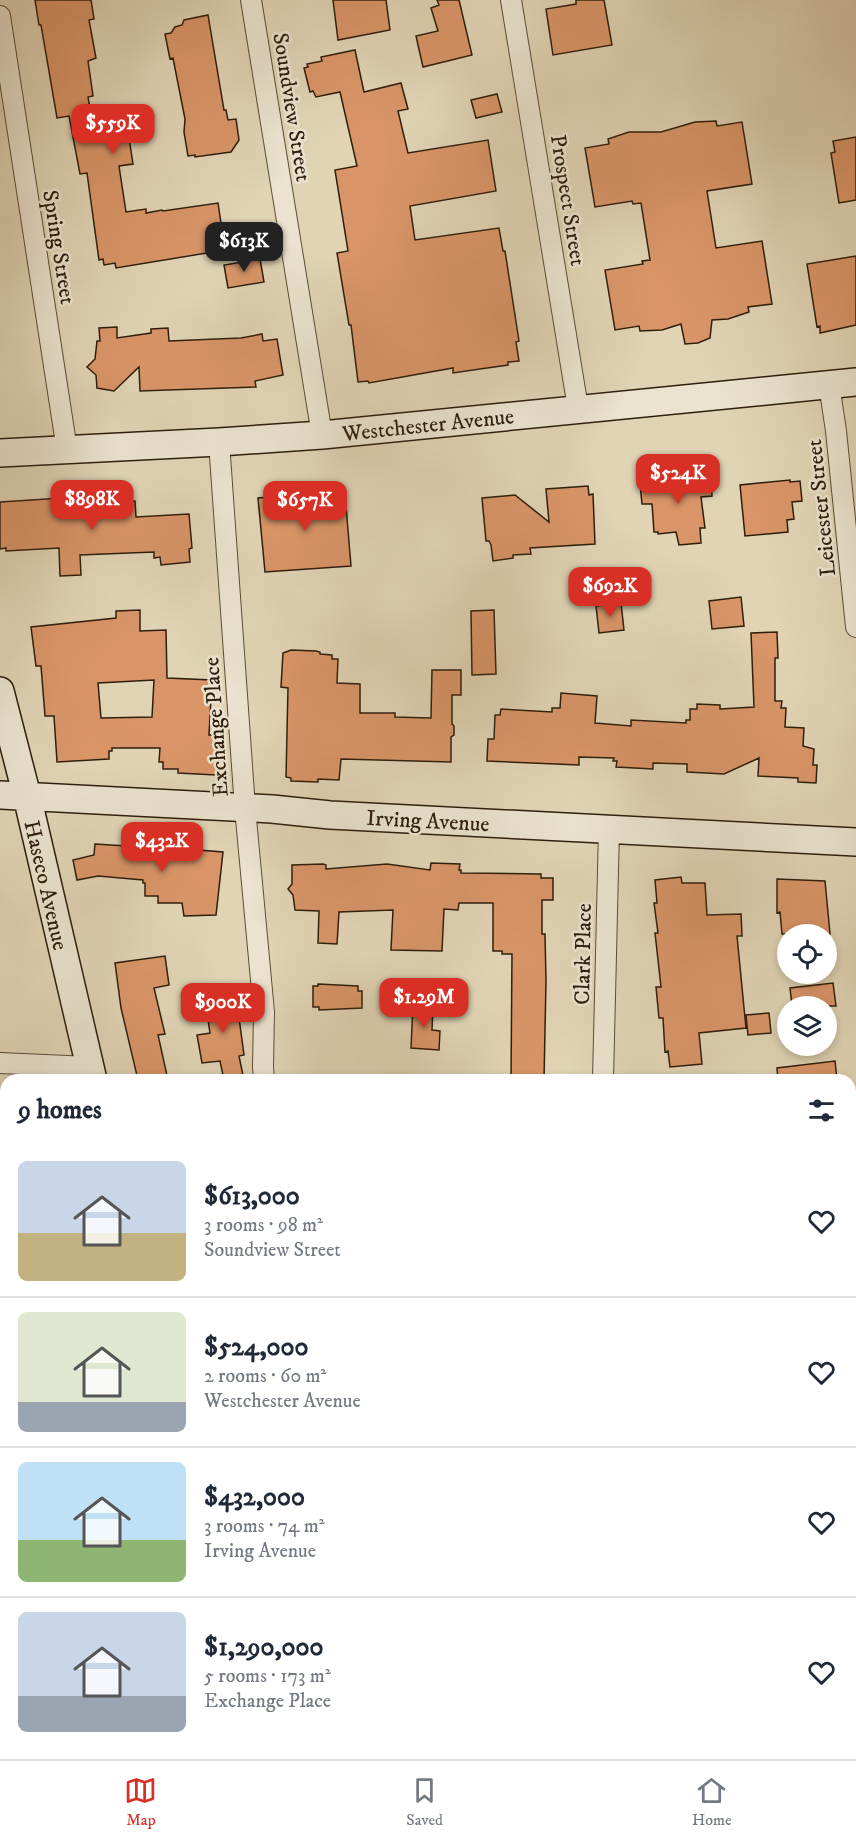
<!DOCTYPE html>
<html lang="en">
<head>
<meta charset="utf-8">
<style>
  body { margin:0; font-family:"IM FELL DW Pica",serif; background:#f6f6f7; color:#1f2937; height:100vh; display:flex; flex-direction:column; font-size:22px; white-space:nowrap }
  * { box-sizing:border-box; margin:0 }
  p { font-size:20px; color:#747a83 }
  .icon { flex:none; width:33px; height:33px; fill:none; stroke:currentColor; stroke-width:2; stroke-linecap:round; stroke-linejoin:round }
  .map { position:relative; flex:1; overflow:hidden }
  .details { position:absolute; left:0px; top:1074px; width:856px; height:686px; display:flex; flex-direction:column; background:#fff; border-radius:18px 18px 0 0; box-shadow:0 3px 9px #0003 }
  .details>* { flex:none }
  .controls { position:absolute; left:777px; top:924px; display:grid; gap:12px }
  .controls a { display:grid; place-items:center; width:60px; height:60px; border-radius:50%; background:#fff; box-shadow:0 3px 9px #0003; font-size:30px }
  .price { position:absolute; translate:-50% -51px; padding:0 14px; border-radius:12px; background:#d93025; color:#fff; font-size:20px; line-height:39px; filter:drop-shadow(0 2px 3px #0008) }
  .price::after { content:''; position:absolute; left:50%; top:36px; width:18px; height:14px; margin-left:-9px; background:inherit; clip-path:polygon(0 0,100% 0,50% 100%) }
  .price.current { background:#222; color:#fff }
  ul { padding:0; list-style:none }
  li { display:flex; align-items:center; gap:18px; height:150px; padding:0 18px }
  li+li { border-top:2px solid #e0e1e3 }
  li span { display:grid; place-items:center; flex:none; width:168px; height:120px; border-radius:9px; color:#555 }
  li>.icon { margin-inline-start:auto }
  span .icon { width:72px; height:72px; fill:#fffc; stroke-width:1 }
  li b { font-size:26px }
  h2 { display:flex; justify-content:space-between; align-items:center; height:72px; padding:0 18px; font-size:26px }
  .menu { display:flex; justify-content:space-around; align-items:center; height:84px; border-top:2px solid #e0e1e3; background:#fff; font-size:16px; color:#747a83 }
  .menu a { display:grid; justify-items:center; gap:3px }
  .menu .current { color:#d93025 }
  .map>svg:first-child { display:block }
</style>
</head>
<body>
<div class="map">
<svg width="856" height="1759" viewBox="0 0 856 1759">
  <rect width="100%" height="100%" fill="#e0d4b5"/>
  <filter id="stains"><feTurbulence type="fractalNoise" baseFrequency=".00333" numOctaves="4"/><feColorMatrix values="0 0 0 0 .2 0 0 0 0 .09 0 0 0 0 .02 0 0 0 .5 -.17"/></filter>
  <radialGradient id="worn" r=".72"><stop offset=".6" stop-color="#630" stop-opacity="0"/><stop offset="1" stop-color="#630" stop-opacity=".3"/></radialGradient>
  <!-- building -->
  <path fill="#d99568" stroke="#2e1e0c" stroke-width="1.5" fill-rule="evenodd" d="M35,0H91L94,19L89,20L96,58L88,61L93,96L88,97L94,131L127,125L133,164L119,166L126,212L146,209V213L162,210L163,211L218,203L225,250L116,268L115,263L104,265L103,259L99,260L87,173L80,174L69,116L57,118L41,25H39Z
    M333,0H386L390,30L338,40Z
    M437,0H459L472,55L423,67L416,36L438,31L431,8L439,5Z
    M576,0H604L612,45L553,55L546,9L576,4Z
    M208,15L224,110H226L228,120L236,119L239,140L231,152L195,157V155L188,156L184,132L185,119L173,58L170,59L165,34L171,33L175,27L182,25L184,20Z
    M355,50L364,92L401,83L408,109L398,111L408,153L488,140L496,191L410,206L415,240L499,228L503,251H505L519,341L516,342L519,361L508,362V365L480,369L453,373V368L369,383L368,381L358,382L351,325H349L337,253L348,251L335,170L357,166L340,92L316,97L313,91L310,92L304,68L308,67L307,64L322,61L321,57Z
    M497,94L502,112L476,118L471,100Z
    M716,121L717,126L742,122L752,184L707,191L716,248L762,241L772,304L748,307L749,312L728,319L712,320L710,338L698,343L685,344L681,324L662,330L640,331L639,326L615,330L605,270L643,264L642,261L650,260L641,203L633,204L632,201L595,207L585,148L609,144L608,139L629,132H661L695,122Z
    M856,137V200L839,203L831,153L835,152L833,141Z
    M856,256V325L820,333V326L817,327L807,264Z
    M260,259L264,282L228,288L224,265Z
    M117,327V338L151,333V329L168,328L169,341L241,338L262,334L263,341L277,339L283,375L255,381L256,387L140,391L139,367L114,391L97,388L96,375L87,367L95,359L97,341H100L99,328Z
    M664,461L682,478L711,477L712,496L701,497L705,528H700L701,543L679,545L676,532L658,534V532H654L652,504H642L640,484L667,482Z
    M790,480V482L800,481L802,501L792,502L794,519L787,520L788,532L745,536L740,485Z
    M588,486L589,495L593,494L595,544L530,548L531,554L513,555V558L493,561L491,545L489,541H486L482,498L515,495L549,522L546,489Z
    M334,492V495L345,494L351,566L265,572L258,498Z
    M62,498L79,504L108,503L112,498L118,502L135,501L136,517L189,514L192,548L189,549L190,562L161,565L160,557L154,558V552L80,555L81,575L60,576L59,548L6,551V548L0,549V502Z
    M741,597L744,626L712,629L709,601Z
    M621,603L624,630L599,633L596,606Z
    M140,610V631L166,630L167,678L212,680L209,735H218L216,775L178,773V769H163V762H159L160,748H112V751H109V759L57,762L54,716H45L41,666H36L31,627L116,618V611ZM154,680L152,717L101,718L98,683Z
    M494,610L496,674L472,675L471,611Z
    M777,632L778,658H775V701H782L781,708H786L785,727L804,728L803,746L814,749L813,765H817L816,783L798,782V778L758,776L759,758L724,774L687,772V764L653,763V769L616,767L617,761H613L614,758L579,757V765L487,761L488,739H494L495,715H500L501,709L552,712V708H560L561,693L597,696L595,723L631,726V720L686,723V720H690V709H697V704L720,705V709L754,707L751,633Z
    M291,650L316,651L320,652V654L332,655V659H338L337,683L360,684V713H395V717L431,718L432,670H461V695H452V724L454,726V735L451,737V762L341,759L339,780L318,779V782L291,781V778L286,777L288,688L281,687L283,653Z
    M95,844L143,847L174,846V848L223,852L216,915L184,916L182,903H158V896H145V883H143V880L98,876L77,880L73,860L94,855Z
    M431,863L460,864L459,870H461V873L541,874V878H553V900H542V934H545L546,981L544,1080H511L512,954H502V951H493V903H459L458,910L444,909L442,951L391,950L393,910L339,912L337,944L318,943L319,911L295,910L293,895L288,889L292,884V865L323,864L326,865V869L387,864L430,870Z
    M681,877L682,883H705L707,915L741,914L742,936H737L746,1028L699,1033L702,1064L670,1067L668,1051L665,1052L663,1018H659L656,987H661L655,933H658L654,903H657L655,880Z
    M777,879L825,881L830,934H782L780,912L777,913Z
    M165,956L169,985L154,988L165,1034L158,1035L168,1080H138L121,1008L115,963Z
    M833,983L836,1006H792L790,988Z
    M318,984L358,986V991H362V1008L319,1010V1007H313V986H318Z
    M235,988L244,1055L239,1056L244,1080H224L220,1061L202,1063L197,1035L210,1033L204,993Z
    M413,1005L433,1006L432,1030L440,1031L439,1050L411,1048Z
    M769,1013L771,1033L748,1035L746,1015Z
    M835,1061L837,1080H778L777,1068Z"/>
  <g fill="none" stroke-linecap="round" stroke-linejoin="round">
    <!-- street casing -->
    <g stroke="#5a4c36" stroke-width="22">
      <path id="street" d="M251,0L322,435
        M511,0L578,408
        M0,16L67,450
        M829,384L836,431L856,627
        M219,442L245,808L264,1012L263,1067L264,1080
        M0,1063L90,1067
        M603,1080L609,829
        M0,1327H6
        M0,1594H6
        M850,1697L856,1698
        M547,1759L550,1754"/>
    </g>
    <!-- secondary casing -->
    <g stroke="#2e1e0c" stroke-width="30">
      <path id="secondary" d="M0,453L219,442L322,435L856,382
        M0,691L27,796L93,1080
        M0,795L272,809L330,815L856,842
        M257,1754L258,1759"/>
    </g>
    <!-- street -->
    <use href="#street" stroke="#ebe3cf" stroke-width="20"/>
    <!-- secondary -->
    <use href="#secondary" stroke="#ebe3cf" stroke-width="27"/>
  </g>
  <g text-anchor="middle" stroke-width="5" stroke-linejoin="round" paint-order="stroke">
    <!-- street labels -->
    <g font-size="22" fill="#2e1e0c" stroke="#ebe3cf">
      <text transform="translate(293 107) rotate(81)" y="8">Soundview Street</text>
      <text transform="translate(569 200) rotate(81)" y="8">Prospect Street</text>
      <text transform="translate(60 247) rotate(81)" y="8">Spring Street</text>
      <text transform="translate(428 424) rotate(-6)" y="8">Westchester Avenue</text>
      <text transform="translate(820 508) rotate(-96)" y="8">Leicester Street</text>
      <text transform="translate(215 727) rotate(-94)" y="8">Exchange Place</text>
      <text transform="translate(428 820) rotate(3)" y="8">Irving Avenue</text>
      <text transform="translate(47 885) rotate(77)" y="8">Haseco Avenue</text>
      <text transform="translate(582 954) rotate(-89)" y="8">Clark Place</text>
    </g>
  </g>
  <rect width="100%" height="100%" filter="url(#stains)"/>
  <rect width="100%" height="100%" fill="url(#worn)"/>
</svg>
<div class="controls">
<a><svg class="icon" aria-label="locate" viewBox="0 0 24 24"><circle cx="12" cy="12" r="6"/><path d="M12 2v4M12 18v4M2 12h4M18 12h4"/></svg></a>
<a><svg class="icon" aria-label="layers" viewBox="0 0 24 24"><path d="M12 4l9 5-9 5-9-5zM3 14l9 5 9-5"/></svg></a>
</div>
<b class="price" style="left:113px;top:155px">$559K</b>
<b class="price current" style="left:244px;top:273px">$613K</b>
<b class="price" style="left:678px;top:505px">$524K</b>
<b class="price" style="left:92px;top:531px">$898K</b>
<b class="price" style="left:305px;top:532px">$657K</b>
<b class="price" style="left:610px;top:618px">$692K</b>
<b class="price" style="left:162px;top:873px">$432K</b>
<b class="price" style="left:424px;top:1029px">$1.29M</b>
<b class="price" style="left:223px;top:1034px">$900K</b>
<section class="details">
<h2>9 homes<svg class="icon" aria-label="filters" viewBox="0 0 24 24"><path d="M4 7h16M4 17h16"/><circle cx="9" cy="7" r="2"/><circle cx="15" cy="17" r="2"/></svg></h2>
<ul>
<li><span style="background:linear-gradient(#c9d6e8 60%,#c2b280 0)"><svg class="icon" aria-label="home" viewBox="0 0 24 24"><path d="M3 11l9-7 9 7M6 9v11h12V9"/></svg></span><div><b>$613,000</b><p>3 rooms · 98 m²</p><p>Soundview Street</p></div><svg class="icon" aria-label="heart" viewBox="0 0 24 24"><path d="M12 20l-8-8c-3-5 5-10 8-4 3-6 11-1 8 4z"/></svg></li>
<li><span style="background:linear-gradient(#dfe7d0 75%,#9aa5b1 0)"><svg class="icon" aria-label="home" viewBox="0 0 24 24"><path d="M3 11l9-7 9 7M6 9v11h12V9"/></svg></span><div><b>$524,000</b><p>2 rooms · 60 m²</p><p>Westchester Avenue</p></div><svg class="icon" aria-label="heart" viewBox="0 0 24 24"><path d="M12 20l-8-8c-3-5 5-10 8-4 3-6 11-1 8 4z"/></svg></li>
<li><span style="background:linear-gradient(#bfe0f5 65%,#8fb573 0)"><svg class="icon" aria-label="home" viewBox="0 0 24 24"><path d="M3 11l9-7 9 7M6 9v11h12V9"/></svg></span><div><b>$432,000</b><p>3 rooms · 74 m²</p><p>Irving Avenue</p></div><svg class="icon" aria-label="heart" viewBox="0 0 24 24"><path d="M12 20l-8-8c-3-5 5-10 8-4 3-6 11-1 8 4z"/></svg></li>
<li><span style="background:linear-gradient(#c9d6e8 70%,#9aa5b1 0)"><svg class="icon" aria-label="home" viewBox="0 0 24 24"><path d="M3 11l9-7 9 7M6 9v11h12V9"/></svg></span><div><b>$1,290,000</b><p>5 rooms · 173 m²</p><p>Exchange Place</p></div><svg class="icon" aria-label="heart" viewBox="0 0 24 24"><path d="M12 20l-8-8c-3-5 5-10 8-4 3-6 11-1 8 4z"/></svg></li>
</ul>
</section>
</div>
<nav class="menu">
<a class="current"><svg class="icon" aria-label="map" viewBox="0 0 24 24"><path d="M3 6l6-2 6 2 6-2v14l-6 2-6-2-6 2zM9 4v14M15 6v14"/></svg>Map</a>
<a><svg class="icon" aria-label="saved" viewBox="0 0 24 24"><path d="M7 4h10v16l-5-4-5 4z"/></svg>Saved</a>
<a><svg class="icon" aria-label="home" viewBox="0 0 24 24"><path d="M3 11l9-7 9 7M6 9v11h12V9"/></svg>Home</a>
</nav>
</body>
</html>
